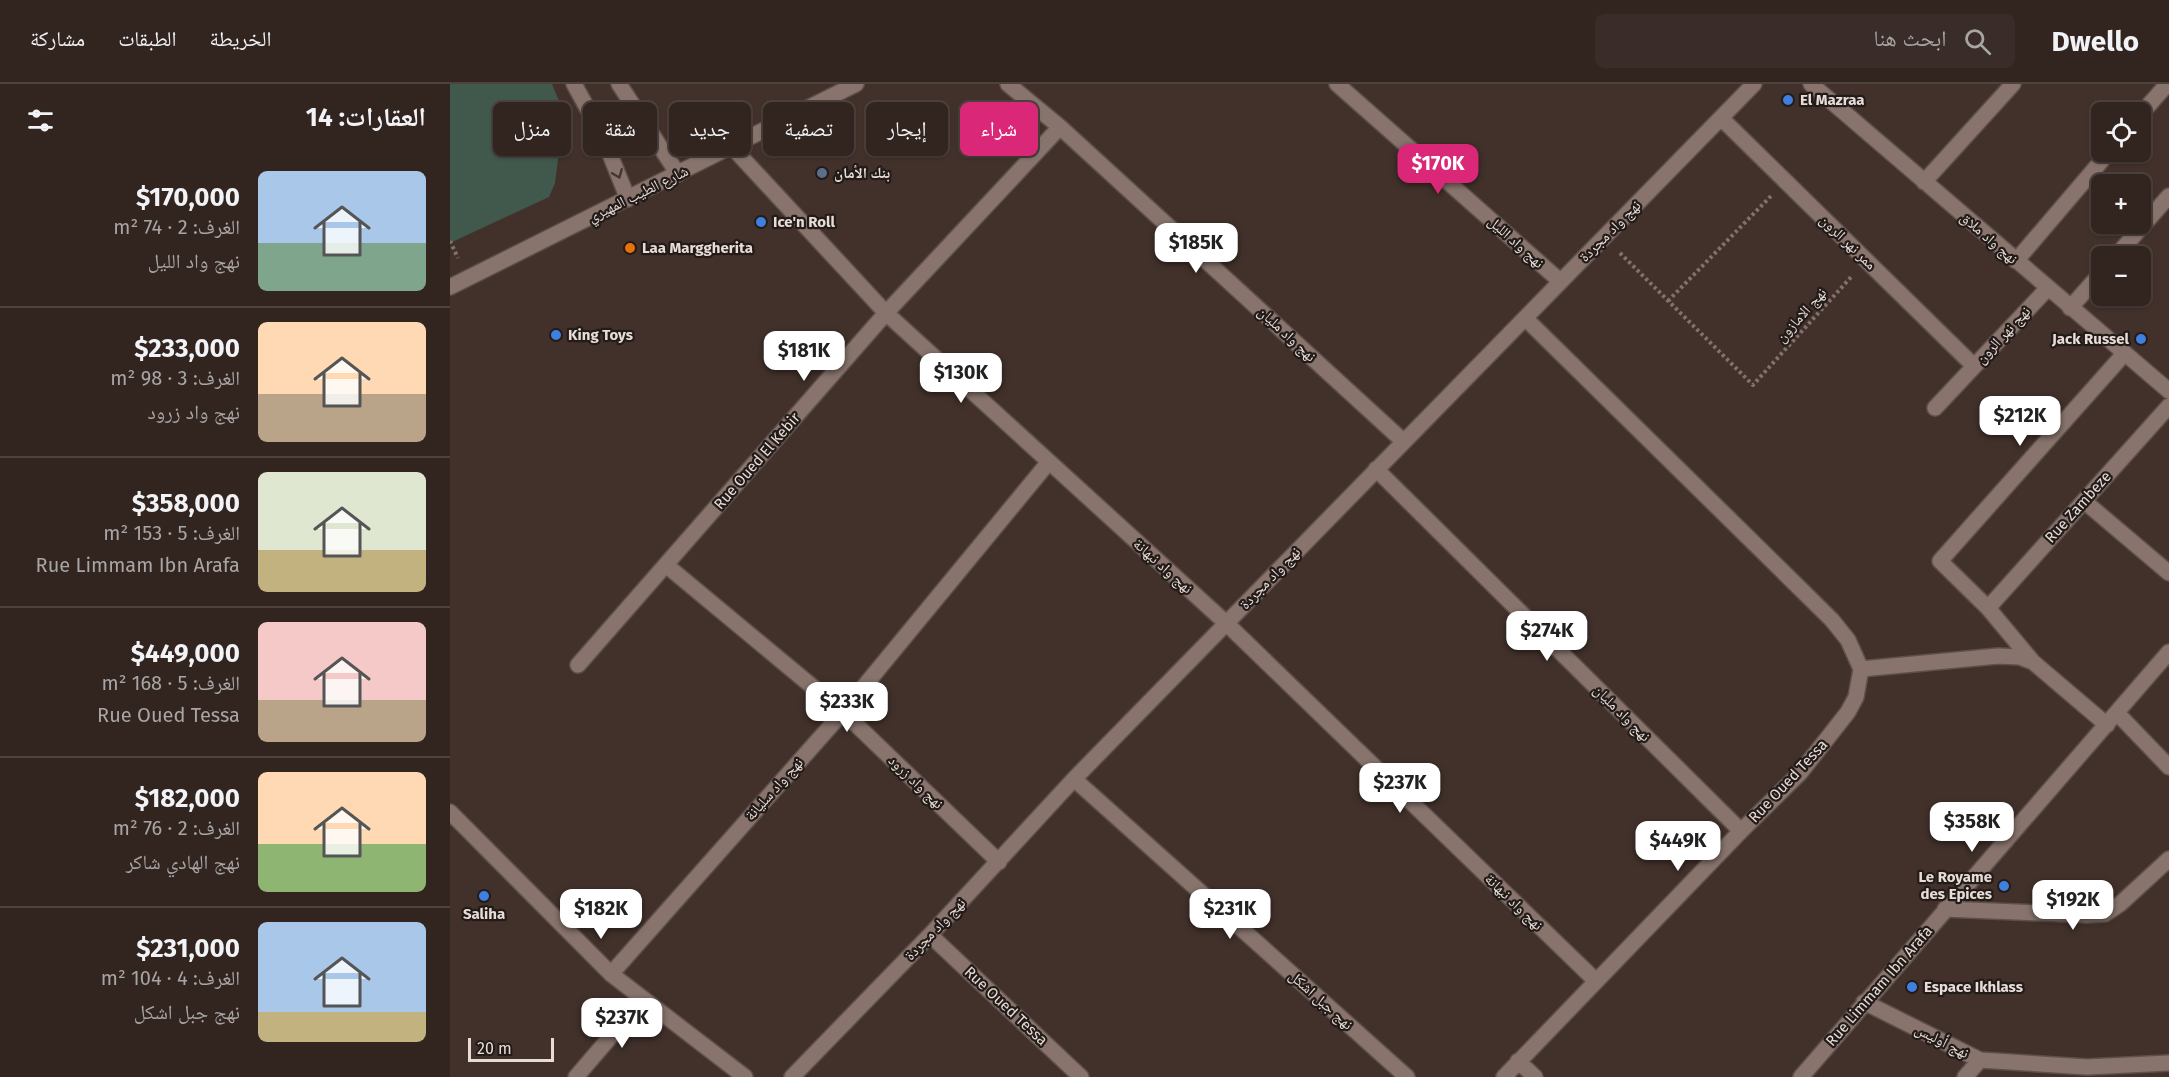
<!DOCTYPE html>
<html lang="ar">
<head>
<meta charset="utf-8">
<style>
  body { margin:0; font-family:"Fira Sans","Noto Naskh Arabic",sans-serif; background:#3a2d29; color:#f1f3f6; direction:rtl; height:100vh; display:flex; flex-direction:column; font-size:22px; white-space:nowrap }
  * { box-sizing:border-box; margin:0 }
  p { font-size:20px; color:#a8a5a5 }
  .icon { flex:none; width:33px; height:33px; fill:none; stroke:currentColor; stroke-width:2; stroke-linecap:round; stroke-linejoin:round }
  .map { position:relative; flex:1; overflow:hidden; direction:ltr }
  .sheet { display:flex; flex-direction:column; background:#322520; width:450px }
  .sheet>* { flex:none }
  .banner { position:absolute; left:18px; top:18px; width:570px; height:54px; direction:rtl; display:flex; gap:12px }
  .tools { position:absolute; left:1641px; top:18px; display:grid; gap:12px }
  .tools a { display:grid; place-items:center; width:60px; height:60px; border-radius:9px; background:#322520; box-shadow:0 2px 4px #0004,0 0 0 2px #4d423e; font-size:30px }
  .scale { position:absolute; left:18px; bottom:15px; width:86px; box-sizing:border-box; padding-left:6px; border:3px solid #e7dcd8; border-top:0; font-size:16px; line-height:21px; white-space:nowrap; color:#e7dcd8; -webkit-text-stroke:4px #231b18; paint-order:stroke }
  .price { position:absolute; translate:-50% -51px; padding:0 14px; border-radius:12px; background:#fff; color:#222; font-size:20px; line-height:39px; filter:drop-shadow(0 2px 3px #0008) }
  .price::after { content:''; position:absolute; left:50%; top:36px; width:18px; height:14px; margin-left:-9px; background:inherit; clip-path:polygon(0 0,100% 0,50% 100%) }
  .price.on { background:#db2777; color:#fff }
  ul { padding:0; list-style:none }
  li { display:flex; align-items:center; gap:18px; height:150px; padding:0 24px }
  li+li { border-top:2px solid #4d423e }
  li span { display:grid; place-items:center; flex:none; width:168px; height:120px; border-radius:9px; color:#555 }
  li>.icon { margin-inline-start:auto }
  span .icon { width:72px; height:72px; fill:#fffc; stroke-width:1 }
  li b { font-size:26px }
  h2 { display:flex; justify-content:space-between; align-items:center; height:72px; padding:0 24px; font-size:26px }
  .chip { padding:0 21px; border-radius:9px; background:#322520; box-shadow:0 2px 4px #0004,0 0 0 2px #4d423e; font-size:21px; line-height:54px }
  .chip.on { background:#db2777; color:#fff }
  header { display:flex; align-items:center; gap:36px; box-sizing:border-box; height:84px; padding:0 30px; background:#322520; border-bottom:2px solid #4d423e }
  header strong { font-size:28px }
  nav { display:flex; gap:33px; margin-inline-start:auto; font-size:21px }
  .search { width:420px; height:54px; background:#3a2d29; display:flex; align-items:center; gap:15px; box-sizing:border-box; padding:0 21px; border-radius:9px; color:#a8a5a5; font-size:22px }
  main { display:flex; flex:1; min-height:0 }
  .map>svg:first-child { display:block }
</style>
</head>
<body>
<header>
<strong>Dwello</strong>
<div class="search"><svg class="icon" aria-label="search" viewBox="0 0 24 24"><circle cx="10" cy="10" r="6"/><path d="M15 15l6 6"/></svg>ابحث هنا</div>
<nav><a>الخريطة</a><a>الطبقات</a><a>مشاركة</a></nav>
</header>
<main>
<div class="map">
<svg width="1719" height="993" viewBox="0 0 1719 993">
  <rect width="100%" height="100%" fill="#42312b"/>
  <!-- green -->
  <path fill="#41584d" d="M0,0H102L114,29L105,99L99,113L0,159Z"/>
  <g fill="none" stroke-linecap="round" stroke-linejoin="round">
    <!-- street casing -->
    <g stroke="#5d504a" stroke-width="18">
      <path id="street" d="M558,0L610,43L953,357
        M887,0L1110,197
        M1361,0L1719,307
        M1690,31L1713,5
        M1271,34L1524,282
        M283,64L436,229L776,539L1146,897
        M1474,98L1563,0
        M1666,172L1719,112
        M1566,177L1659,68
        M1620,224L1652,188
        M1485,324L1597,205
        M926,385L1291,747
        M1634,417L1719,489
        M216,481L393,628L549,778
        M1538,524L1719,322
        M1583,578L1538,524L1490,477L1674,270
        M128,581L436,229L610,43
        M1411,585L1548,572L1570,573L1583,578L1657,641
        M1667,629L1719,683
        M624,695L957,993
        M1495,825L1637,831L1655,830L1670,820L1719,775
        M480,851L631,993
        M161,890L393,628L598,379
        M1414,918L1530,976L1637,983L1719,979
        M1068,977L1085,993
        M126,993L192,916
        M342,993L480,851L624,695L1304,0
        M1054,993L1291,747L1350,689L1398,628L1406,613L1411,585L1398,556L1382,536L1075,234
        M1351,993L1719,568
        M1515,993L1530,976"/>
    </g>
    <!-- secondary casing -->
    <g stroke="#5d504a" stroke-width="18">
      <path id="secondary" d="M124,0L153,53L178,115
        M169,0L228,90
        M0,203L406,0
        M0,728L161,890L295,993"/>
    </g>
    <!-- path -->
    <path stroke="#81726d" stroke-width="4" stroke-dasharray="3 3" stroke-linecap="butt" d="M0,157L8,174
      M1170,169L1303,301L1402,192
      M1218,217L1321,112"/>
    <!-- street -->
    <use href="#street" stroke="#88746d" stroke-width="15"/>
    <!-- secondary -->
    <use href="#secondary" stroke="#88746d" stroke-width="15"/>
  </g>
  <!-- one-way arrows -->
  <defs><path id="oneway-chevron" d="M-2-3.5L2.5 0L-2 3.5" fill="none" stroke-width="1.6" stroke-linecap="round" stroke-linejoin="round" transform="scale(1.5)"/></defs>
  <use stroke="#413632" href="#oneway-chevron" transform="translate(168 90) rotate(68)"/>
  <!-- markers -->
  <g fill="#3f7fe0" stroke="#231b18" stroke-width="2">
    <circle cx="1338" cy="16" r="6"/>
    <circle cx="311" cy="138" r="6"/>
    <circle cx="106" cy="251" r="6"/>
    <circle cx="1691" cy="255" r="6"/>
    <circle cx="1554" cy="802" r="6"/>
    <circle cx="34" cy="812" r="6"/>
    <circle cx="1462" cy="903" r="6"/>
  </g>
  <circle fill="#5c6f8a" stroke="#231b18" stroke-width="2" cx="372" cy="89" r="6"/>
  <circle fill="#e8710a" stroke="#231b18" stroke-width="2" cx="180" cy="164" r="6"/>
  <g text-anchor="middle" stroke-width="4.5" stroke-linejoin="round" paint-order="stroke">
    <!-- poi labels -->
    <g font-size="15" font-weight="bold" fill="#e7dcd8" stroke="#231b18" text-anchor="start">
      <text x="1350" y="21">El Mazraa</text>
      <text x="384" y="94">بنك الأمان</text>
      <text x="323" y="143">Ice'n Roll</text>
      <text x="192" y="169">Laa Marggherita</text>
      <text x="118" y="256">King Toys</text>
      <text x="1679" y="260" text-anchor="end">Jack Russel</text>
      <text x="1542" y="798" text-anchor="end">Le Royame<tspan x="1542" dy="17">des Epices</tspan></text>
      <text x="34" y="835" text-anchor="middle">Saliha</text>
      <text x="1474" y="908">Espace Ikhlass</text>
    </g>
    <!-- street labels -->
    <g font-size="15" fill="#e7dcd8" stroke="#231b18">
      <text transform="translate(188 110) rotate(-26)" y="5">شارع الطيب المهيري</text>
      <text transform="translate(1160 147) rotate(-45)" y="5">نهج واد مجردة</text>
      <text transform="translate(1539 154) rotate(41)" y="5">نهج واد ملاق</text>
      <text transform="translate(1066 158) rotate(42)" y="5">نهج واد الليل</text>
      <text transform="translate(1398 158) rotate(44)" y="5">ممر نهر الرون</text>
      <text transform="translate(1351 231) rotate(-48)" y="5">نهج الامازون</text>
      <text transform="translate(837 250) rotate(43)" y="5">نهج واد مليان</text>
      <text transform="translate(1553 251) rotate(-47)" y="5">نهج نهر الرون</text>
      <text transform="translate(307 377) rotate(-49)" y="5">Rue Oued El Kebir</text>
      <text transform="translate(1628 423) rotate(-48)" y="5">Rue Zambeze</text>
      <text transform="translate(713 482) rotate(42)" y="5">نهج واد نبهانة</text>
      <text transform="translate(820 494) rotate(-46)" y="5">نهج واد مجردة</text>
      <text transform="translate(1172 629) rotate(45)" y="5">نهج واد مليان</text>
      <text transform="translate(1338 697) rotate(-47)" y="5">Rue Oued Tessa</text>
      <text transform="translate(466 698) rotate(44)" y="5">نهج واد زرود</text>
      <text transform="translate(324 705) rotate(-48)" y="5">نهج واد سليانة</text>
      <text transform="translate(1064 818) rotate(44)" y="5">نهج واد نبهانة</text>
      <text transform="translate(485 845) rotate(-46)" y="5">نهج واد مجردة</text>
      <text transform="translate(1429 902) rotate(-49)" y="5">Rue Limmam Ibn Arafa</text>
      <text transform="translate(871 916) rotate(42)" y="5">نهج جبل اشكل</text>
      <text transform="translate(556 922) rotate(43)" y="5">Rue Oued Tessa</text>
      <text transform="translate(1492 957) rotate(27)" y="5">نهج أوليس</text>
    </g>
  </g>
</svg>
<div class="tools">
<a><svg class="icon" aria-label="locate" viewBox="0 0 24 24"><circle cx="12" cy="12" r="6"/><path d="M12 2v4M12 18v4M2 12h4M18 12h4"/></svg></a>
<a>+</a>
<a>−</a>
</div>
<div class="scale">20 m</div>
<b class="price on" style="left:988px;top:111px">$170K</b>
<b class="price" style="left:746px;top:190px">$185K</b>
<b class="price" style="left:354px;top:298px">$181K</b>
<b class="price" style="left:511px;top:320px">$130K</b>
<b class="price" style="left:1570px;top:363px">$212K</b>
<b class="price" style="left:1097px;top:578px">$274K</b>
<b class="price" style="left:397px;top:649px">$233K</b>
<b class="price" style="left:950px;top:730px">$237K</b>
<b class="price" style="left:1522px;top:769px">$358K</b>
<b class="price" style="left:1228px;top:788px">$449K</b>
<b class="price" style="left:1623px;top:847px">$192K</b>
<b class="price" style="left:151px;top:856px">$182K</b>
<b class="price" style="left:780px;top:856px">$231K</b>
<b class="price" style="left:172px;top:965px">$237K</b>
<div class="banner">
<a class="chip on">شراء</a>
<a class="chip">إيجار</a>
<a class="chip">تصفية</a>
<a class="chip">جديد</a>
<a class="chip">شقة</a>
<a class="chip">منزل</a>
</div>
</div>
<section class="sheet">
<h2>العقارات: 14<svg class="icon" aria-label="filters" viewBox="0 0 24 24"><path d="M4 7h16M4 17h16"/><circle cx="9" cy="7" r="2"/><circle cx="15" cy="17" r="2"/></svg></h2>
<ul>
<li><span style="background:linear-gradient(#a9c7e8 60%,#7fa58c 0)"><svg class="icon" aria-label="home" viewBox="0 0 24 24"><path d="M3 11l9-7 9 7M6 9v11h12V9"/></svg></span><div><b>$170,000</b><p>الغرف: 2 · 74 m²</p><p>نهج واد الليل</p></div></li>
<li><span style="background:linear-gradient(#ffd9b3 60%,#b9a48a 0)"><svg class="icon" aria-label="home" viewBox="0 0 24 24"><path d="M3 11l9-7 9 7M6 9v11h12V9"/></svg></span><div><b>$233,000</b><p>الغرف: 3 · 98 m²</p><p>نهج واد زرود</p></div></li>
<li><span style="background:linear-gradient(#dfe7d0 65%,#c2b280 0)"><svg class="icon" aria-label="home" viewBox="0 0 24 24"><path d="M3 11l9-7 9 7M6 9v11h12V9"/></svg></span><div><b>$358,000</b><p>الغرف: 5 · 153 m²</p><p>Rue Limmam Ibn Arafa</p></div></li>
<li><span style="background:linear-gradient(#f6c9c9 65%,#b9a48a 0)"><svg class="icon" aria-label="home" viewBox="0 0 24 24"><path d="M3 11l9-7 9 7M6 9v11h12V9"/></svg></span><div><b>$449,000</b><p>الغرف: 5 · 168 m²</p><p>Rue Oued Tessa</p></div></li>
<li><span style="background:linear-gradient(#ffd9b3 60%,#8fb573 0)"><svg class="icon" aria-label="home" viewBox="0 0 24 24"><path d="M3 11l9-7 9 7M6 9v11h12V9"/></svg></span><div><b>$182,000</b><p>الغرف: 2 · 76 m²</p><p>نهج الهادي شاكر</p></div></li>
<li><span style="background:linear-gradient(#a9c7e8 75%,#c2b280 0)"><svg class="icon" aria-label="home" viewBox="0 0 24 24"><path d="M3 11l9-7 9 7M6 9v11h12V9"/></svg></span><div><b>$231,000</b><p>الغرف: 4 · 104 m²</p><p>نهج جبل اشكل</p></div></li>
</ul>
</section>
</main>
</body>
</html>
